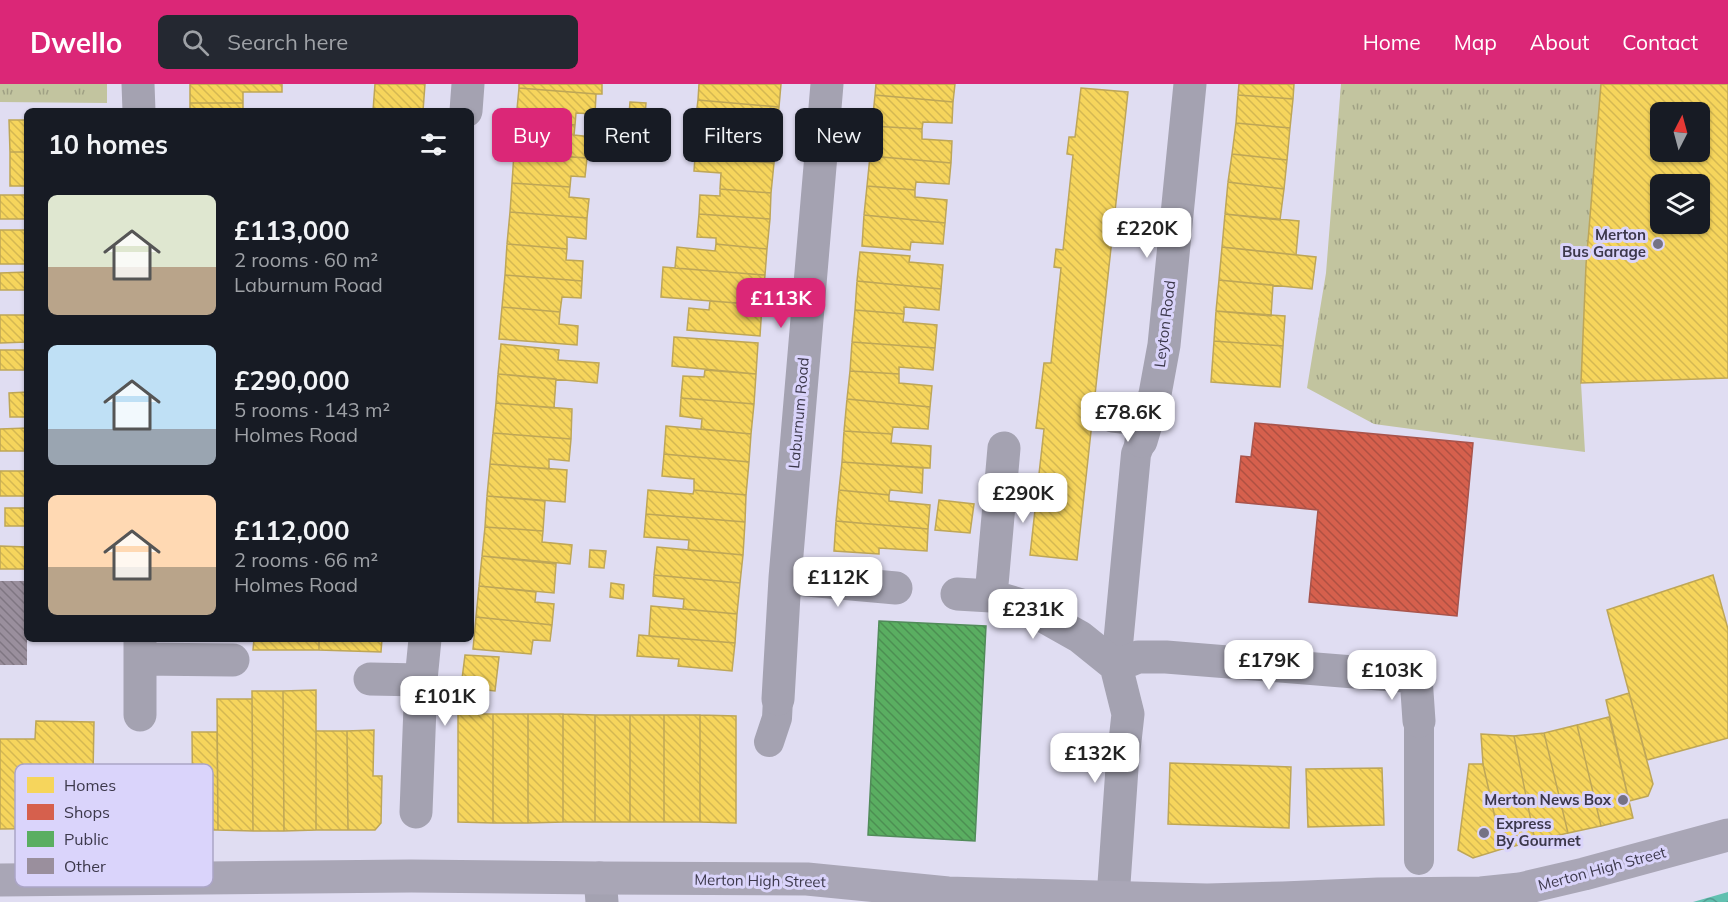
<!DOCTYPE html>
<html lang="en">
<head>
<meta charset="utf-8">
<style>
  body { margin:0; font-family:Mulish,sans-serif; background:#242831; color:#f1f3f6; height:100vh; display:flex; flex-direction:column; font-size:22px; white-space:nowrap }
  * { box-sizing:border-box; margin:0 }
  p { font-size:20px; color:#9ea1a6 }
  .icon { flex:none; width:33px; height:33px; fill:none; stroke:currentColor; stroke-width:2; stroke-linecap:round; stroke-linejoin:round }
  .map { position:relative; flex:1; overflow:hidden }
  .sheet { position:absolute; left:24px; top:24px; width:450px; height:534px; display:flex; flex-direction:column; background:#171b24; border-radius:9px; box-shadow:0 2px 4px #0004 }
  .sheet>* { flex:none }
  .guide { position:absolute; left:492px; top:24px; width:570px; height:54px; display:flex; gap:12px }
  .needle { width:39px; rotate:6deg }
  .tools { position:absolute; left:1650px; top:18px; display:grid; gap:12px }
  .tools a { display:grid; place-items:center; width:60px; height:60px; border-radius:9px; background:#171b24; box-shadow:0 2px 4px #0004; font-size:30px }
  .price { position:absolute; translate:-50% -51px; padding:0 14px; border-radius:12px; background:#fff; color:#222; font-size:20px; line-height:39px; filter:drop-shadow(0 2px 3px #0008) }
  .price::after { content:''; position:absolute; left:50%; top:36px; width:18px; height:14px; margin-left:-9px; background:inherit; clip-path:polygon(0 0,100% 0,50% 100%) }
  .price.on { background:#db2777; color:#fff }
  ul { padding:0; list-style:none }
  li { display:flex; align-items:center; gap:18px; height:150px; padding:0 24px }
  li span { display:grid; place-items:center; flex:none; width:168px; height:120px; border-radius:9px; color:#555 }
  li>.icon { margin-inline-start:auto }
  span .icon { width:72px; height:72px; fill:#fffc; stroke-width:1 }
  li b { font-size:26px }
  h2 { display:flex; justify-content:space-between; align-items:center; height:72px; padding:0 24px; font-size:26px }
  .pill { padding:0 21px; border-radius:9px; background:#171b24; box-shadow:0 2px 4px #0004; font-size:21px; line-height:54px }
  .pill.on { background:#db2777; color:#fff }
  header { display:flex; align-items:center; gap:36px; box-sizing:border-box; height:84px; padding:0 30px; background:#db2777; color:#fff }
  header strong { font-size:28px }
  nav { display:flex; gap:33px; margin-inline-start:auto; font-size:21px }
  .search { width:420px; height:54px; background:#242831; display:flex; align-items:center; gap:15px; box-sizing:border-box; padding:0 21px; border-radius:9px; color:#9ea1a6; font-size:22px }
  .map>svg:first-child { display:block }
</style>
</head>
<body>
<header>
<strong>Dwello</strong>
<div class="search"><svg class="icon" aria-label="search" viewBox="0 0 24 24"><circle cx="10" cy="10" r="6"/><path d="M15 15l6 6"/></svg>Search here</div>
<nav><a>Home</a><a>Map</a><a>About</a><a>Contact</a></nav>
</header>
<div class="map">
<svg width="1728" height="818" viewBox="0 0 1728 818">
  <defs>
    <pattern id="grass-tufts" width="24" height="20" patternUnits="userSpaceOnUse" patternTransform="scale(1.5)"><rect width="24" height="20" fill="#c2c49f"/><path d="M3 7l-1-3M5 7V3M7 7l1-3M15 17l-1-3M17 17v-4M19 17l1-3" fill="none" stroke="#9fa084"/></pattern>
    <pattern id="water-waves" width="16" height="10" patternUnits="userSpaceOnUse" patternTransform="scale(1.5)"><rect width="16" height="10" fill="#61c0b0"/><path d="M0 5q4-4 8 0t8 0" fill="none" stroke="#519d91"/></pattern>
    <pattern id="homes-back-hatch" width="6" height="6" patternUnits="userSpaceOnUse" patternTransform="scale(1.5)"><rect width="6" height="6" fill="#f6d55c"/><path d="M-1 5l2 2M0 0l6 6M5-1l2 2" fill="none" stroke="#d4b852"/></pattern>
    <pattern id="shops-back-hatch" width="6" height="6" patternUnits="userSpaceOnUse" patternTransform="scale(1.5)"><rect width="6" height="6" fill="#d6604d"/><path d="M-1 5l2 2M0 0l6 6M5-1l2 2" fill="none" stroke="#af5042"/></pattern>
    <pattern id="public-back-hatch" width="6" height="6" patternUnits="userSpaceOnUse" patternTransform="scale(1.5)"><rect width="6" height="6" fill="#5aae61"/><path d="M-1 5l2 2M0 0l6 6M5-1l2 2" fill="none" stroke="#4c8f52"/></pattern>
    <pattern id="building-back-hatch" width="6" height="6" patternUnits="userSpaceOnUse" patternTransform="scale(1.5)"><rect width="6" height="6" fill="#9a8f9d"/><path d="M-1 5l2 2M0 0l6 6M5-1l2 2" fill="none" stroke="#7f7682"/></pattern>
  </defs>
  <rect width="100%" height="100%" fill="#e0ddf2"/>
  <!-- grass -->
  <path fill="url(#grass-tufts)" d="M0,0H107V19L0,18Z
    M1341,0H1601L1586,181L1581,299L1585,368L1374,340L1307,304L1326,189Z"/>
  <!-- water -->
  <path fill="url(#water-waves)" d="M1728,808V818H1693Z"/>
  <!-- homes -->
  <path fill="url(#homes-back-hatch)" stroke="#bea657" stroke-width="1.5" fill-rule="evenodd" d="M190,0H282V8H243V19H190Z
    M375,0H425L423,27H373Z
    M519,0H602V10H596L519,4Z
    M699,0H781L779,23L698,16Z
    M876,0H955L953,18L875,11Z
    M1239,0H1294L1293,15L1238,11Z
    M1601,0H1728V294L1581,299L1586,181ZM1660,28H1700V68H1660ZM1660,100H1700V140H1660Z
    M519,4L596,10L595,30L576,29L575,41L516,36Z
    M1081,4L1128,8L1077,476L1030,471L1044,345L1036,344L1044,279H1051L1061,184L1054,183L1056,165L1063,166L1073,71L1067,70L1069,53H1075Z
    M875,11L953,18L952,39L923,38L922,45L872,42Z
    M1238,11L1293,15L1290,44L1236,39Z
    M698,16L779,23L776,52L706,45L707,32H696Z
    M630,18L646,19L644,45L628,43Z
    M190,19H243V27H190Z
    M9,36H27V68H10Z
    M516,36L575,41L574,51L601,54L600,75L514,69Z
    M1236,39L1290,44L1287,76L1232,70Z
    M872,42L922,45V55L952,57L951,79L870,72Z
    M724,47L776,52L774,79L695,73L697,55L724,58Z
    M10,68H27V102H10Z
    M514,69L587,74L585,93L571,92L570,103L512,99Z
    M1232,70L1287,76L1284,105L1228,98Z
    M870,72L951,79L949,100L916,98L915,106L867,102Z
    M695,73L774,79L771,109L720,105L721,89L694,87Z
    M1228,98L1284,105L1280,136L1225,130Z
    M512,99L570,103L569,113L589,115L587,134L510,128Z
    M867,102L915,106V113L947,116L945,139L864,131Z
    M720,105L771,109L770,135L699,130L700,111L720,112Z
    M0,111H27V135H0Z
    M510,128L587,134L586,155L567,153V165L507,160Z
    M699,130L770,135L767,165L716,160V154L697,153Z
    M1225,130L1299,137L1296,171L1222,163Z
    M864,131L945,139L943,160L911,158L910,166L862,162Z
    M0,146H27V180H0Z
    M507,160L567,165L566,176L583,177L582,197L505,191Z
    M716,160L767,165L765,191L675,184L677,163L715,167Z
    M1222,163L1316,173L1312,205L1219,196Z
    M860,168L910,172L909,178L943,181L941,205L857,197Z
    M663,183L765,191L762,221L661,213Z
    M27,188V206H0V189Z
    M505,191L582,197L581,214L562,213L560,228L502,223Z
    M1219,196L1273,201L1271,232L1216,227Z
    M857,197L941,205L939,226L904,223V230L855,226Z
    M710,217L762,221L760,252L687,246L689,224L709,226Z
    M502,223L560,228L559,240L578,242L577,261L499,255Z
    M855,226L904,230L903,238L937,241L935,264L852,258Z
    M1216,227L1285,232L1283,262L1214,257Z
    M0,231H27V258L0,259Z
    M674,253L758,259L756,290L672,282Z
    M1214,257L1283,262L1280,303L1211,298Z
    M852,258L935,264L933,286L899,283V290L850,287Z
    M501,260L559,266L558,276L599,279L597,299L498,290Z
    M0,266H27V286H0Z
    M705,286L756,290L754,320L681,314L683,292L704,293Z
    M850,287L899,290V299L932,302L930,323L847,315Z
    M498,290L556,295L554,324L496,319Z
    M27,308V333H10L9,309Z
    M681,314L754,320L751,350L701,345L702,335L680,332Z
    M847,315L930,323L928,345L893,343L892,350L844,347Z
    M496,319L572,325L571,355L493,349Z
    M666,342L751,350L749,378L664,370Z
    M27,344V367H0V345Z
    M844,347L892,350L891,359L931,362L930,384L842,378Z
    M493,349L571,355L569,377L549,375V385L490,380Z
    M664,370L749,378L746,411L694,406V395L662,392Z
    M842,378L923,384L922,409L890,406L889,411L839,406Z
    M490,380L567,386L565,418L487,412Z
    M0,387H27V412H0Z
    M648,406L693,410L694,406L746,411L745,438L646,430Z
    M839,406L889,411V417L930,421L928,445L836,437Z
    M487,412L545,417L543,447L485,443Z
    M939,416L974,420L970,449L935,446Z
    M5,424H27V442H5Z
    M646,430L745,438L743,471L688,466L689,456L644,453Z
    M836,437L928,445L927,467L879,464V470L834,467Z
    M485,443L543,447L542,458L572,461L570,480L482,472Z
    M0,462L27,463V485H0Z
    M657,463L743,471L740,499L654,491Z
    M590,466L606,467L604,484L589,483Z
    M482,472L556,480L554,509L479,502Z
    M654,491L740,499L737,530L683,525L684,515L653,512Z
    M1713,491L1728,545V654L1647,676L1607,526Z
    M611,499L624,501L623,515L610,513Z
    M479,502L536,508L535,518L554,520L552,541L476,533Z
    M651,522L737,530L735,559L649,552Z
    M476,533L552,541L550,557L533,556L531,570L473,565Z
    M639,551L735,559L732,587L678,582L679,575L637,572Z
    M254,555H319V566H253Z
    M319,555H382L381,568L319,566Z
    M465,571L499,573L495,607L461,603Z
    M316,606V746L284,747L283,607Z
    M252,607H283L284,747H253Z
    M1629,609L1653,700L1648,712L1629,717L1606,616Z
    M217,615H252L253,747L218,746Z
    M458,630H493V739L458,738Z
    M493,630H528V739H493Z
    M528,630H563V738L528,739Z
    M563,630L595,631V738H563Z
    M595,631H630V738H595Z
    M630,631H664V738H630Z
    M664,631H700V738H664Z
    M700,631L736,632V739L700,738Z
    M1609,633L1633,734L1601,742L1577,641Z
    M36,637L94,638L93,690L78,707L77,744L0,745V655H35Z
    M1577,641L1601,742L1568,749L1544,649Z
    M374,646L373,692H382L381,739L375,746H348L347,647Z
    M316,647H347L348,746H316Z
    M192,648H217L218,746H193Z
    M1544,649L1568,749L1535,757L1514,652Z
    M1481,650L1514,652L1535,757L1502,765L1483,680Z
    M1170,679L1291,683L1289,744L1168,740Z
    M1469,680H1483L1502,765L1473,774L1458,766Z
    M1382,684L1384,741L1308,743L1306,685Z"/>
  <!-- shops -->
  <path fill="url(#shops-back-hatch)" stroke="#a8544c" stroke-width="1.5" d="M1255,339L1473,359L1457,532L1309,518L1318,426L1236,418L1241,372L1251,373Z"/>
  <!-- public -->
  <path fill="url(#public-back-hatch)" stroke="#518b5a" stroke-width="1.5" d="M879,537L986,542L975,757L868,751Z"/>
  <!-- building -->
  <path fill="url(#building-back-hatch)" d="M0,497H27V581H0Z"/>
  <g fill="none" stroke-linecap="round" stroke-linejoin="round">
    <!-- pedestrian -->
    <path stroke="#a4a2b1" stroke-width="30" d="M1116,582L1136,370L1141,357
      M769,658L777,634L778,615
      M1419,776V637"/>
    <!-- minor -->
    <path stroke="#a4a2b1" stroke-width="33" d="M138,0L139,27
      M466,27L468,0
      M1113,332L1148,336
      M1141,357L1155,310L1164,261L1190,0
      M785,494L896,504
      M957,510L991,512L1025,522L1080,553L1116,582L1128,630L1122,684L1113,814
      M991,512L1004,364
      M140,555V631
      M140,575L233,576
      M1116,582L1138,573H1166L1416,593L1419,637
      M370,595L421,596
      M778,615L785,494L827,0
      M416,728L421,596L425,555
      M600,794L602,818"/>
    <!-- primary -->
    <path stroke="#a9a6b6" stroke-width="33" d="M0,796L411,792L600,794L807,795L948,809L1207,816L1283,814L1378,810L1481,809L1520,805L1584,790L1728,751"/>
  </g>
  <!-- markers -->
  <g fill="#757285" stroke="#dad4fb" stroke-width="2">
    <circle cx="1658" cy="160" r="6"/>
    <circle cx="1623" cy="716" r="6"/>
    <circle cx="1484" cy="749" r="6"/>
  </g>
  <g text-anchor="middle" stroke-width="6" stroke-linejoin="round" paint-order="stroke">
    <!-- poi labels -->
    <g font-size="15" font-weight="bold" fill="#3c384b" stroke="#dad4fb" text-anchor="end">
      <text x="1646" y="156">Merton<tspan x="1646" dy="17">Bus Garage</tspan></text>
      <text x="1611" y="721">Merton News Box</text>
      <text x="1496" y="745" text-anchor="start">Express<tspan x="1496" dy="17">By Gourmet</tspan></text>
    </g>
    <!-- street labels -->
    <g font-size="15" fill="#3c384b" stroke="#dad4fb">
      <text transform="translate(1165 240) rotate(-83)" y="5">Leyton Road</text>
      <text transform="translate(799 329) rotate(-85)" y="5">Laburnum Road</text>
      <text transform="translate(1602 785) rotate(-15)" y="5">Merton High Street</text>
      <text transform="translate(760 797) rotate(1)" y="5">Merton High Street</text>
    </g>
  </g>
  <!-- legend -->
  <rect x="15" y="680" width="198" height="123" rx="9" fill="#dad4fb" stroke="#aba5c6" stroke-width="1.5"/>
  <rect x="27" y="693" width="27" height="16" fill="#f6d55c"/>
  <rect x="27" y="720" width="27" height="16" fill="#d6604d"/>
  <rect x="27" y="747" width="27" height="16" fill="#5aae61"/>
  <rect x="27" y="774" width="27" height="16" fill="#9a8f9d"/>
  <g font-size="16" fill="#3c384b">
    <text x="64" y="707">Homes</text>
    <text x="64" y="734">Shops</text>
    <text x="64" y="761">Public</text>
    <text x="64" y="788">Other</text>
  </g>
</svg>
<div class="tools">
<a><svg class="needle" viewBox="-14 -14 28 28"><path d="M0-13l5 13h-10z" fill="#e53935"/><path d="M0 13l5-13h-10z" fill="#9ea1a6"/></svg></a>
<a><svg class="icon" aria-label="layers" viewBox="0 0 24 24"><path d="M12 4l9 5-9 5-9-5zM3 14l9 5 9-5"/></svg></a>
</div>
<b class="price" style="left:1147px;top:175px">£220K</b>
<b class="price on" style="left:781px;top:245px">£113K</b>
<b class="price" style="left:1128px;top:359px">£78.6K</b>
<b class="price" style="left:1023px;top:440px">£290K</b>
<b class="price" style="left:838px;top:524px">£112K</b>
<b class="price" style="left:1033px;top:556px">£231K</b>
<b class="price" style="left:1269px;top:607px">£179K</b>
<b class="price" style="left:1392px;top:617px">£103K</b>
<b class="price" style="left:445px;top:643px">£101K</b>
<b class="price" style="left:1095px;top:700px">£132K</b>
<div class="guide">
<a class="pill on">Buy</a>
<a class="pill">Rent</a>
<a class="pill">Filters</a>
<a class="pill">New</a>
</div>
<section class="sheet">
<h2>10 homes<svg class="icon" aria-label="filters" viewBox="0 0 24 24"><path d="M4 7h16M4 17h16"/><circle cx="9" cy="7" r="2"/><circle cx="15" cy="17" r="2"/></svg></h2>
<ul>
<li><span style="background:linear-gradient(#dfe7d0 60%,#b9a48a 0)"><svg class="icon" aria-label="home" viewBox="0 0 24 24"><path d="M3 11l9-7 9 7M6 9v11h12V9"/></svg></span><div><b>£113,000</b><p>2 rooms · 60 m²</p><p>Laburnum Road</p></div></li>
<li><span style="background:linear-gradient(#bfe0f5 70%,#9aa5b1 0)"><svg class="icon" aria-label="home" viewBox="0 0 24 24"><path d="M3 11l9-7 9 7M6 9v11h12V9"/></svg></span><div><b>£290,000</b><p>5 rooms · 143 m²</p><p>Holmes Road</p></div></li>
<li><span style="background:linear-gradient(#ffd9b3 60%,#b9a48a 0)"><svg class="icon" aria-label="home" viewBox="0 0 24 24"><path d="M3 11l9-7 9 7M6 9v11h12V9"/></svg></span><div><b>£112,000</b><p>2 rooms · 66 m²</p><p>Holmes Road</p></div></li>
</ul>
</section>
</div>
</body>
</html>
